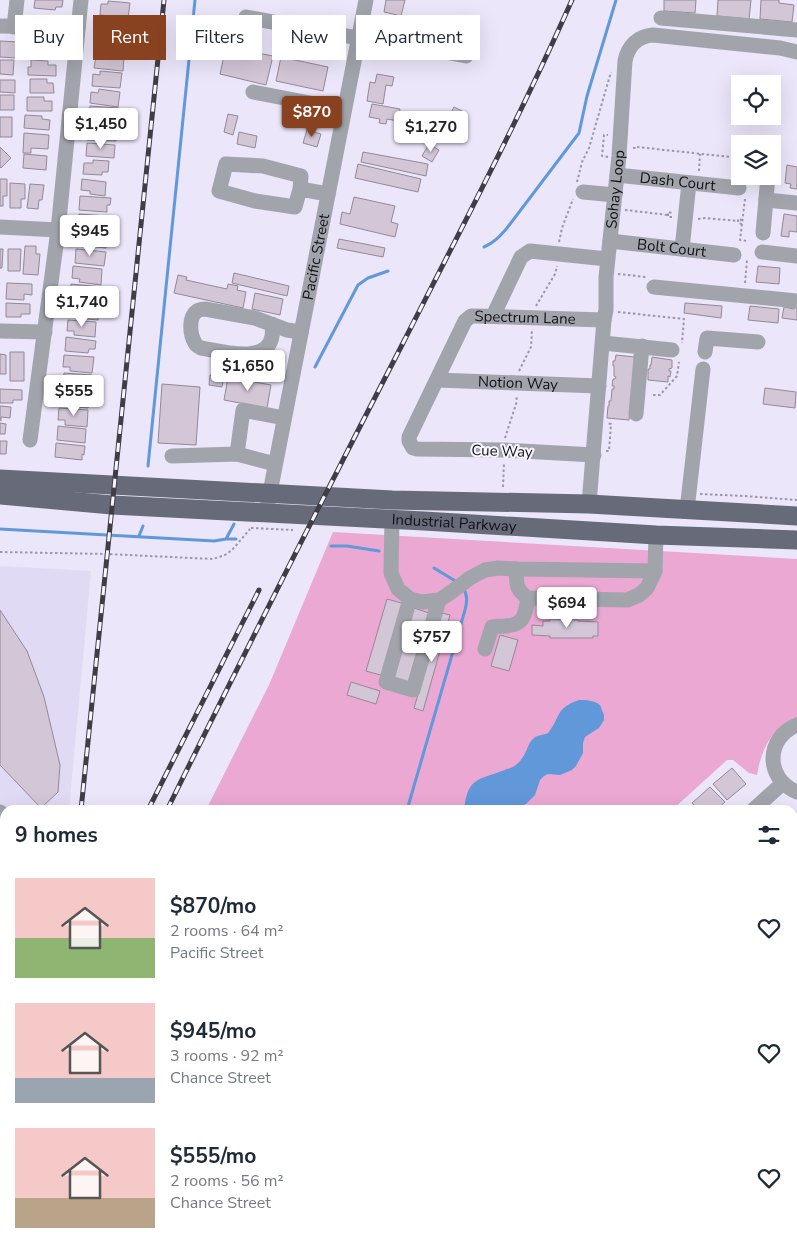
<!DOCTYPE html>
<html lang="en">
<head>
<meta charset="utf-8">
<style>
  body { margin:0; font-family:"Nunito Sans",sans-serif; background:#f6f6f7; color:#1f2937; height:100vh; display:flex; flex-direction:column; font-size:19px; white-space:nowrap }
  * { box-sizing:border-box; margin:0 }
  p { font-size:16px; color:#747a83 }
  .icon { flex:none; width:28px; height:28px; fill:none; stroke:currentColor; stroke-width:2; stroke-linecap:round; stroke-linejoin:round }
  .map { position:relative; flex:1; overflow:hidden }
  .details { position:absolute; left:0px; top:805px; width:798px; height:445px; display:flex; flex-direction:column; background:#fff; border-radius:15px 15px 0 0; box-shadow:0 5px 20px #0002 }
  .details>* { flex:none }
  .hud { position:absolute; left:15px; top:15px; width:500px; height:45px; display:flex; gap:10px }
  .fabs { position:absolute; left:731px; top:75px; display:grid; gap:10px }
  .fabs a { display:grid; place-items:center; width:50px; height:50px; border-radius:0px; background:#fff; box-shadow:0 5px 20px #0002; font-size:25px }
  .price { position:absolute; translate:-50% -42px; padding:0 11px; border-radius:5px; background:#fff; color:#222; font-size:16px; line-height:32px; filter:drop-shadow(0 1px 2px #0008) }
  .price::after { content:''; position:absolute; left:50%; top:30px; width:15px; height:11px; margin-left:-8px; background:inherit; clip-path:polygon(0 0,100% 0,50% 100%) }
  .price.selected { background:#89421f; color:#fff }
  ul { padding:0; list-style:none }
  li { display:flex; align-items:center; gap:15px; height:125px; padding:0 15px }
  li span { display:grid; place-items:center; flex:none; width:140px; height:100px; border-radius:0px; color:#555 }
  li>.icon { margin-inline-start:auto }
  span .icon { width:60px; height:60px; fill:#fffc; stroke-width:1 }
  li b { font-size:21px }
  h2 { display:flex; justify-content:space-between; align-items:center; height:60px; padding:0 15px; font-size:21px }
  .pill { padding:0 18px; border-radius:0px; background:#fff; box-shadow:0 5px 20px #0002; font-size:18px; line-height:45px }
  .pill.selected { background:#89421f; color:#fff }
  .map>svg:first-child { display:block }
</style>
</head>
<body>
<div class="map">
<svg width="797" height="1250" viewBox="0 0 797 1250">
  <rect width="100%" height="100%" fill="#ebe6fa"/>
  <!-- built -->
  <path fill="#e1daf4" d="M0,566L91,571L69,810H5V955L0,965Z"/>
  <!-- green -->
  <path fill="#eaa8d3" d="M333,532L797,559V719C771,728 761,750 757,775L749,773L733,760H727L672,810H206L269,685Z"/>
  <!-- water -->
  <path fill="#6198da" d="M579,700C587,700 593,700 600,705L604,715V720L599,728L585,737L583,743V753L576,766L572,770L560,775L548,774L544,776L540,780L535,795L527,803L517,810H464C468,775 479,781 507,769C511,768 514,767 517,764C527,756 527,743 534,738C537,735 544,735 548,733C561,717 555,708 579,700Z"/>
  <g fill="none" stroke-linecap="round" stroke-linejoin="round">
    <!-- stream -->
    <path stroke="#6198da" stroke-width="3" d="M484,247C494,243 500,236 507,228L579,133L587,96L616,0
      M315,367L358,285L368,278L388,271
      M148,466L195,0
      M0,529L214,541L226,539L234,524
      M139,536L143,526
      M227,539H236
      M331,546H347L379,551
      M434,568L457,582
      M407,810L465,610C467,602 468,595 463,588
      M233,1250L234,1245"/>
  </g>
  <!-- building -->
  <path fill="#d3c6d7" stroke="#948898" d="M35,0H63L62,7H56L55,10L34,8Z
    M386,0H405L401,16L384,12Z
    M664,0H696L695,13L664,11Z
    M718,0H751L749,19L717,16Z
    M761,0H779V3L794,5L792,22L760,19Z
    M108,1L130,3L128,18L100,15L101,4H108Z
    M100,19L128,21L126,35L98,32Z
    M104,36L125,38L124,53L95,50L96,39H104Z
    M240,36L256,40L253,52L273,56L266,85L220,74L226,47L237,49Z
    M0,41L18,42L17,58L0,57Z
    M33,43L58,45L57,58L32,56Z
    M103,54L124,56L123,71L94,68L96,56L103,57Z
    M281,57L328,67L323,91L276,81Z
    M0,60H14L13,75L0,74Z
    M31,60L48,61V65H56V76L28,75V67H31Z
    M100,71L122,73L120,88L92,86L93,74L100,75Z
    M377,74L394,77L392,86L386,85L383,104L367,101L370,82L375,83Z
    M30,79H47V83H53L54,93H30Z
    M0,80H15V93L0,92Z
    M99,89L120,92L118,107L90,103L91,92L98,93Z
    M0,95H14V110H0Z
    M27,97H44V101H52V111H27Z
    M372,104L400,109L398,121L387,119L386,124L379,123L380,119L369,117Z
    M90,106L119,108L118,124L89,121Z
    M454,107L462,111L449,135L441,131Z
    M228,114L238,116L233,135L224,132Z
    M25,115L42,116V119L50,120L49,130L24,128Z
    M0,117H12V137H0Z
    M95,125L117,126L116,141L87,140V127L95,128Z
    M307,130L321,134L317,147L303,143Z
    M239,132L257,136L255,148L237,144Z
    M24,133L49,135L48,149L31,148V153H23Z
    M87,143L115,145L114,158L86,156Z
    M429,144L439,150L432,162L422,156Z
    M0,147L11,158L1,168L0,167Z
    M363,152L428,164L426,176L361,162Z
    M24,154L47,156L46,170L23,168Z
    M93,160L109,161L108,172H102V175L83,174L84,163H93Z
    M358,164L421,179L418,192L355,178Z
    M787,165L797,167V189L790,188L791,184L785,183Z
    M0,179H7V196H3V206H0Z
    M82,179L106,182L105,196L90,194V191L81,190Z
    M10,183L25,184V199H21V208H10Z
    M30,184L44,185L42,200H39L38,209L27,208Z
    M80,196L111,198L110,205H107V212L79,210Z
    M354,197L395,206L391,222L398,224L395,237L340,224L342,212L350,214Z
    M79,214L107,216L106,231L84,230L85,225H78Z
    M784,214L797,216V232L789,231V237L781,236Z
    M78,231L107,234L106,248L77,245Z
    M339,239L385,248L383,257L337,248Z
    M25,246H36V254H40L38,275L23,274Z
    M0,249H3L2,268H0Z
    M8,249H21L20,271H8Z
    M76,249L106,252L104,266L75,263Z
    M73,266L102,269L101,285L79,282L80,279L72,278Z
    M758,266L780,268L779,284L756,282Z
    M234,273L289,286L287,296L232,283Z
    M178,275L187,277L186,280L227,289L228,284L238,286L237,290L246,292L243,308L174,293Z
    M7,283L32,284V295L24,294V300L6,299Z
    M71,284L102,287L100,302L77,300V296H70Z
    M255,293L283,299L280,315L252,309Z
    M71,302L99,305L98,320L76,318V314H69Z
    M6,303L30,304V314H21V317H6Z
    M685,303L722,306L721,318L684,313Z
    M750,306L779,309L778,323L748,320Z
    M794,306H797V320L782,318L784,307L794,309Z
    M68,320L96,322L95,337L74,335V331H67Z
    M66,337L96,341L95,349H89L88,353L65,351Z
    M10,352H24V381H10Z
    M0,354L6,355V374H0Z
    M64,355L94,357L92,373L70,371V367H63Z
    M616,355L635,357L629,420L607,418L608,406H609V401H611L612,389H614V386H612L613,379H615L616,377L614,376V366H613V361H615Z
    M652,357L672,360V368L669,369V371H671L670,377L668,376V382L648,380V369H650V365H651Z
    M64,373L92,375L91,391L69,389L70,384L63,383Z
    M210,375L224,377L222,387L209,385Z
    M228,377L271,385L267,408L224,400Z
    M162,384L200,387L196,445L158,443Z
    M765,388L796,392L795,408L763,404Z
    M0,389L22,390V400H13V403H0Z
    M61,390L90,393L88,408L67,406V403L60,402Z
    M0,406L11,407L10,418L1,417V421L0,420Z
    M59,408L88,410L87,427L65,425V420H58Z
    M0,423L6,424L5,434H0Z
    M58,426L86,429L85,443L57,440Z
    M0,441H7L6,454H0Z
    M56,443L85,446L84,455L82,454V460L55,457Z
    M387,599L405,604L384,676L366,671Z
    M411,607L429,613L408,684L391,679Z
    M0,610L27,651L44,697L60,765L58,792L41,808L0,765Z
    M442,613L450,615L423,711L414,708Z
    M550,619L578,620V621L598,622V636H593V638H550V636L532,635V625L543,626V621H550Z
    M500,635L518,640L509,671L491,666Z
    M351,682L380,691L376,704L347,695Z
    M732,768L746,784L727,800L713,784Z
    M710,787L725,802L716,810H699L692,803Z
    M797,856V883L792,878V860Z
    M795,947L797,950V980L792,975V949Z
    M793,1015L797,1019V1049L792,1045Z
    M797,1101V1119L792,1114V1110L796,1106L794,1104Z
    M792,1118L797,1124V1136L792,1140Z
    M797,1186V1213L795,1215L792,1212V1190Z
    M264,1245H283L282,1250H269L263,1248Z
    M324,1245H340L347,1247L346,1250H322Z
    M379,1245H403L408,1250H378L376,1248Z
    M432,1245H456L457,1246L450,1250H434Z
    M521,1245H538L542,1250H516Z
    M576,1245H602L596,1250H581Z
    M606,1245H609L614,1250H601Z
    M682,1245H698L700,1247L697,1250H677Z
    M742,1245H754L755,1246L756,1245H767L769,1247L766,1250H737Z"/>
  <g fill="none" stroke-linecap="round" stroke-linejoin="round">
    <!-- path -->
    <path stroke="#9b97a6" stroke-width="2" stroke-dasharray="2.5 2.5" stroke-linecap="butt" d="M633,148H637V147L740,158
      M608,157L602,156L604,135H608
      M699,171L700,154
      M577,182L582,162L589,148L611,72
      M745,199L740,240L747,241
      M625,210L668,215
      M672,217H668V212L672,213
      M698,219L705,218L738,221
      M742,224L738,223V219L742,220
      M559,242L562,228L573,199
      M618,274L646,277
      M745,283L747,260
      M536,306L555,274L557,266
      M618,312L684,319L682,343
      M519,371L531,347L532,329
      M653,395H660L677,376L679,362
      M505,438L517,401L516,395
      M606,451H609L611,424L607,423
      M503,487L504,462
      M700,494L745,496L797,500
      M251,528L293,530
      M0,552L107,554L213,559L225,555L232,550L250,529"/>
    <!-- minor -->
    <g stroke="#a2a4ac" stroke-width="15">
      <path d="M246,17L358,38"/>
      <path d="M661,18L797,30"/>
      <path d="M0,26L78,27"/>
      <path d="M14,27L17,0"/>
      <path d="M359,36L466,56"/>
      <path d="M253,92L320,105L343,115"/>
      <path id="s1" d="M617,175L739,188"/>
      <path d="M300,189L295,207L255,201L219,191L226,164L263,166L301,176L300,189L328,194"/>
      <path d="M583,192L615,195"/>
      <path d="M766,200L797,203"/>
      <path d="M0,227L58,230"/>
      <path d="M763,233L768,176"/>
      <path id="s2" d="M610,241L734,255"/>
      <path d="M682,249L689,183"/>
      <path d="M762,252L797,256"/>
      <path d="M654,287L797,301"/>
      <path d="M493,316L521,257L530,251L607,259"/>
      <path d="M272,324C272,328 273,332 272,336C268,365 220,351 201,348C198,346 196,346 195,343C190,335 188,317 197,311C197,310 204,309 205,309L255,318L287,330L301,332"/>
      <path d="M0,331L45,332"/>
      <path d="M603,343L672,350"/>
      <path d="M705,352L707,338L758,342"/>
      <path id="s3" d="M437,380L599,386"/>
      <path d="M636,414L642,346"/>
      <path d="M30,440L58,230L81,0"/>
      <path d="M237,454L243,410L284,418"/>
      <path id="s4" d="M594,455L504,450L417,449L413,448L409,441V437L465,321L471,316H476L604,320"/>
      <path d="M172,456L237,454L275,464"/>
      <path id="s5" d="M589,504L604,320L606,310V277L619,156L625,61C628,46 638,36 653,35L780,48L797,52"/>
      <path d="M687,510L703,369"/>
      <path id="s6" d="M266,513L366,0"/>
      <path d="M392,519L391,573L398,589L410,599L422,602L439,600L447,595L470,578L485,570L498,568L516,569L655,571"/>
      <path d="M516,569C517,584 515,589 528,598L627,600L639,595L647,588L655,571L656,535"/>
      <path d="M410,599L386,682L413,690L439,600"/>
      <path d="M485,649L492,627C496,626 500,626 505,626C525,625 525,614 528,598"/>
      <path d="M797,725C765,738 765,779 797,792"/>
      <path d="M753,810L783,783"/>
      <path d="M0,812L4,817"/>
      <path d="M792,926L797,922"/>
      <path d="M792,1083L797,1079"/>
      <path d="M481,1245L484,1250"/>
      <path d="M636,1245L641,1250"/>
      <path d="M792,1245L796,1250"/>
      <path d="M303,1250L304,1245"/>
    </g>
    <!-- major -->
    <g stroke="#676a79" stroke-width="19">
      <path d="M0,479L392,500L589,504L797,516"/>
      <path id="s7" d="M0,495L112,505L424,521L656,535L797,540"/>
    </g>
    <!-- rail casing -->
    <g stroke="#403d46" stroke-width="5">
      <path id="rail" d="M81,810L164,0
        M148,810L259,590
        M167,810C244,654 323,498 403,343C461,229 520,117 572,0
        M0,1104L5,1095
        M0,1154L5,1142
        M0,1171L5,1159
        M36,1250V1245"/>
    </g>
    <!-- rail -->
    <use href="#rail" stroke="#f7f5fe" stroke-width="3" stroke-dasharray="9" stroke-linecap="butt"/>
  </g>
  <g text-anchor="middle" stroke-width="4" stroke-linejoin="round" paint-order="stroke">
    <!-- street labels -->
    <g font-size="15" fill="#131117" stroke="#f7f5fe">
      <text dy="5" stroke="none"><textPath href="#s1" startOffset="61">Dash Court</textPath></text>
      <text dy="5" stroke="none"><textPath href="#s5" startOffset="316">Sohay Loop</textPath></text>
      <text dy="5" stroke="none"><textPath href="#s2" startOffset="62">Bolt Court</textPath></text>
      <text dy="5" stroke="none"><textPath href="#s6" startOffset="261">Pacific Street</textPath></text>
      <text dy="5" stroke="none"><textPath href="#s4" startOffset="384">Spectrum Lane</textPath></text>
      <text dy="5" stroke="none"><textPath href="#s3" startOffset="81">Notion Way</textPath></text>
      <text transform="translate(502 451) rotate(2)" y="5">Cue Way</text>
      <text dy="5" stroke="none"><textPath href="#s7" startOffset="455">Industrial Parkway</textPath></text>
    </g>
  </g>
</svg>
<div class="fabs">
<a><svg class="icon" aria-label="locate" viewBox="0 0 24 24"><circle cx="12" cy="12" r="6"/><path d="M12 2v4M12 18v4M2 12h4M18 12h4"/></svg></a>
<a><svg class="icon" aria-label="layers" viewBox="0 0 24 24"><path d="M12 4l9 5-9 5-9-5zM3 14l9 5 9-5"/></svg></a>
</div>
<b class="price selected" style="left:312px;top:138px">$870</b>
<b class="price" style="left:101px;top:150px">$1,450</b>
<b class="price" style="left:431px;top:153px">$1,270</b>
<b class="price" style="left:90px;top:257px">$945</b>
<b class="price" style="left:82px;top:328px">$1,740</b>
<b class="price" style="left:248px;top:392px">$1,650</b>
<b class="price" style="left:74px;top:417px">$555</b>
<b class="price" style="left:567px;top:629px">$694</b>
<b class="price" style="left:432px;top:663px">$757</b>
<div class="hud">
<a class="pill">Buy</a>
<a class="pill selected">Rent</a>
<a class="pill">Filters</a>
<a class="pill">New</a>
<a class="pill">Apartment</a>
</div>
<section class="details">
<h2>9 homes<svg class="icon" aria-label="filters" viewBox="0 0 24 24"><path d="M4 7h16M4 17h16"/><circle cx="9" cy="7" r="2"/><circle cx="15" cy="17" r="2"/></svg></h2>
<ul>
<li><span style="background:linear-gradient(#f6c9c9 60%,#8fb573 0)"><svg class="icon" aria-label="home" viewBox="0 0 24 24"><path d="M3 11l9-7 9 7M6 9v11h12V9"/></svg></span><div><b>$870/mo</b><p>2 rooms · 64 m²</p><p>Pacific Street</p></div><svg class="icon" aria-label="heart" viewBox="0 0 24 24"><path d="M12 20l-8-8c-3-5 5-10 8-4 3-6 11-1 8 4z"/></svg></li>
<li><span style="background:linear-gradient(#f6c9c9 75%,#9aa5b1 0)"><svg class="icon" aria-label="home" viewBox="0 0 24 24"><path d="M3 11l9-7 9 7M6 9v11h12V9"/></svg></span><div><b>$945/mo</b><p>3 rooms · 92 m²</p><p>Chance Street</p></div><svg class="icon" aria-label="heart" viewBox="0 0 24 24"><path d="M12 20l-8-8c-3-5 5-10 8-4 3-6 11-1 8 4z"/></svg></li>
<li><span style="background:linear-gradient(#f6c9c9 70%,#b9a48a 0)"><svg class="icon" aria-label="home" viewBox="0 0 24 24"><path d="M3 11l9-7 9 7M6 9v11h12V9"/></svg></span><div><b>$555/mo</b><p>2 rooms · 56 m²</p><p>Chance Street</p></div><svg class="icon" aria-label="heart" viewBox="0 0 24 24"><path d="M12 20l-8-8c-3-5 5-10 8-4 3-6 11-1 8 4z"/></svg></li>
</ul>
</section>
</div>
</body>
</html>
